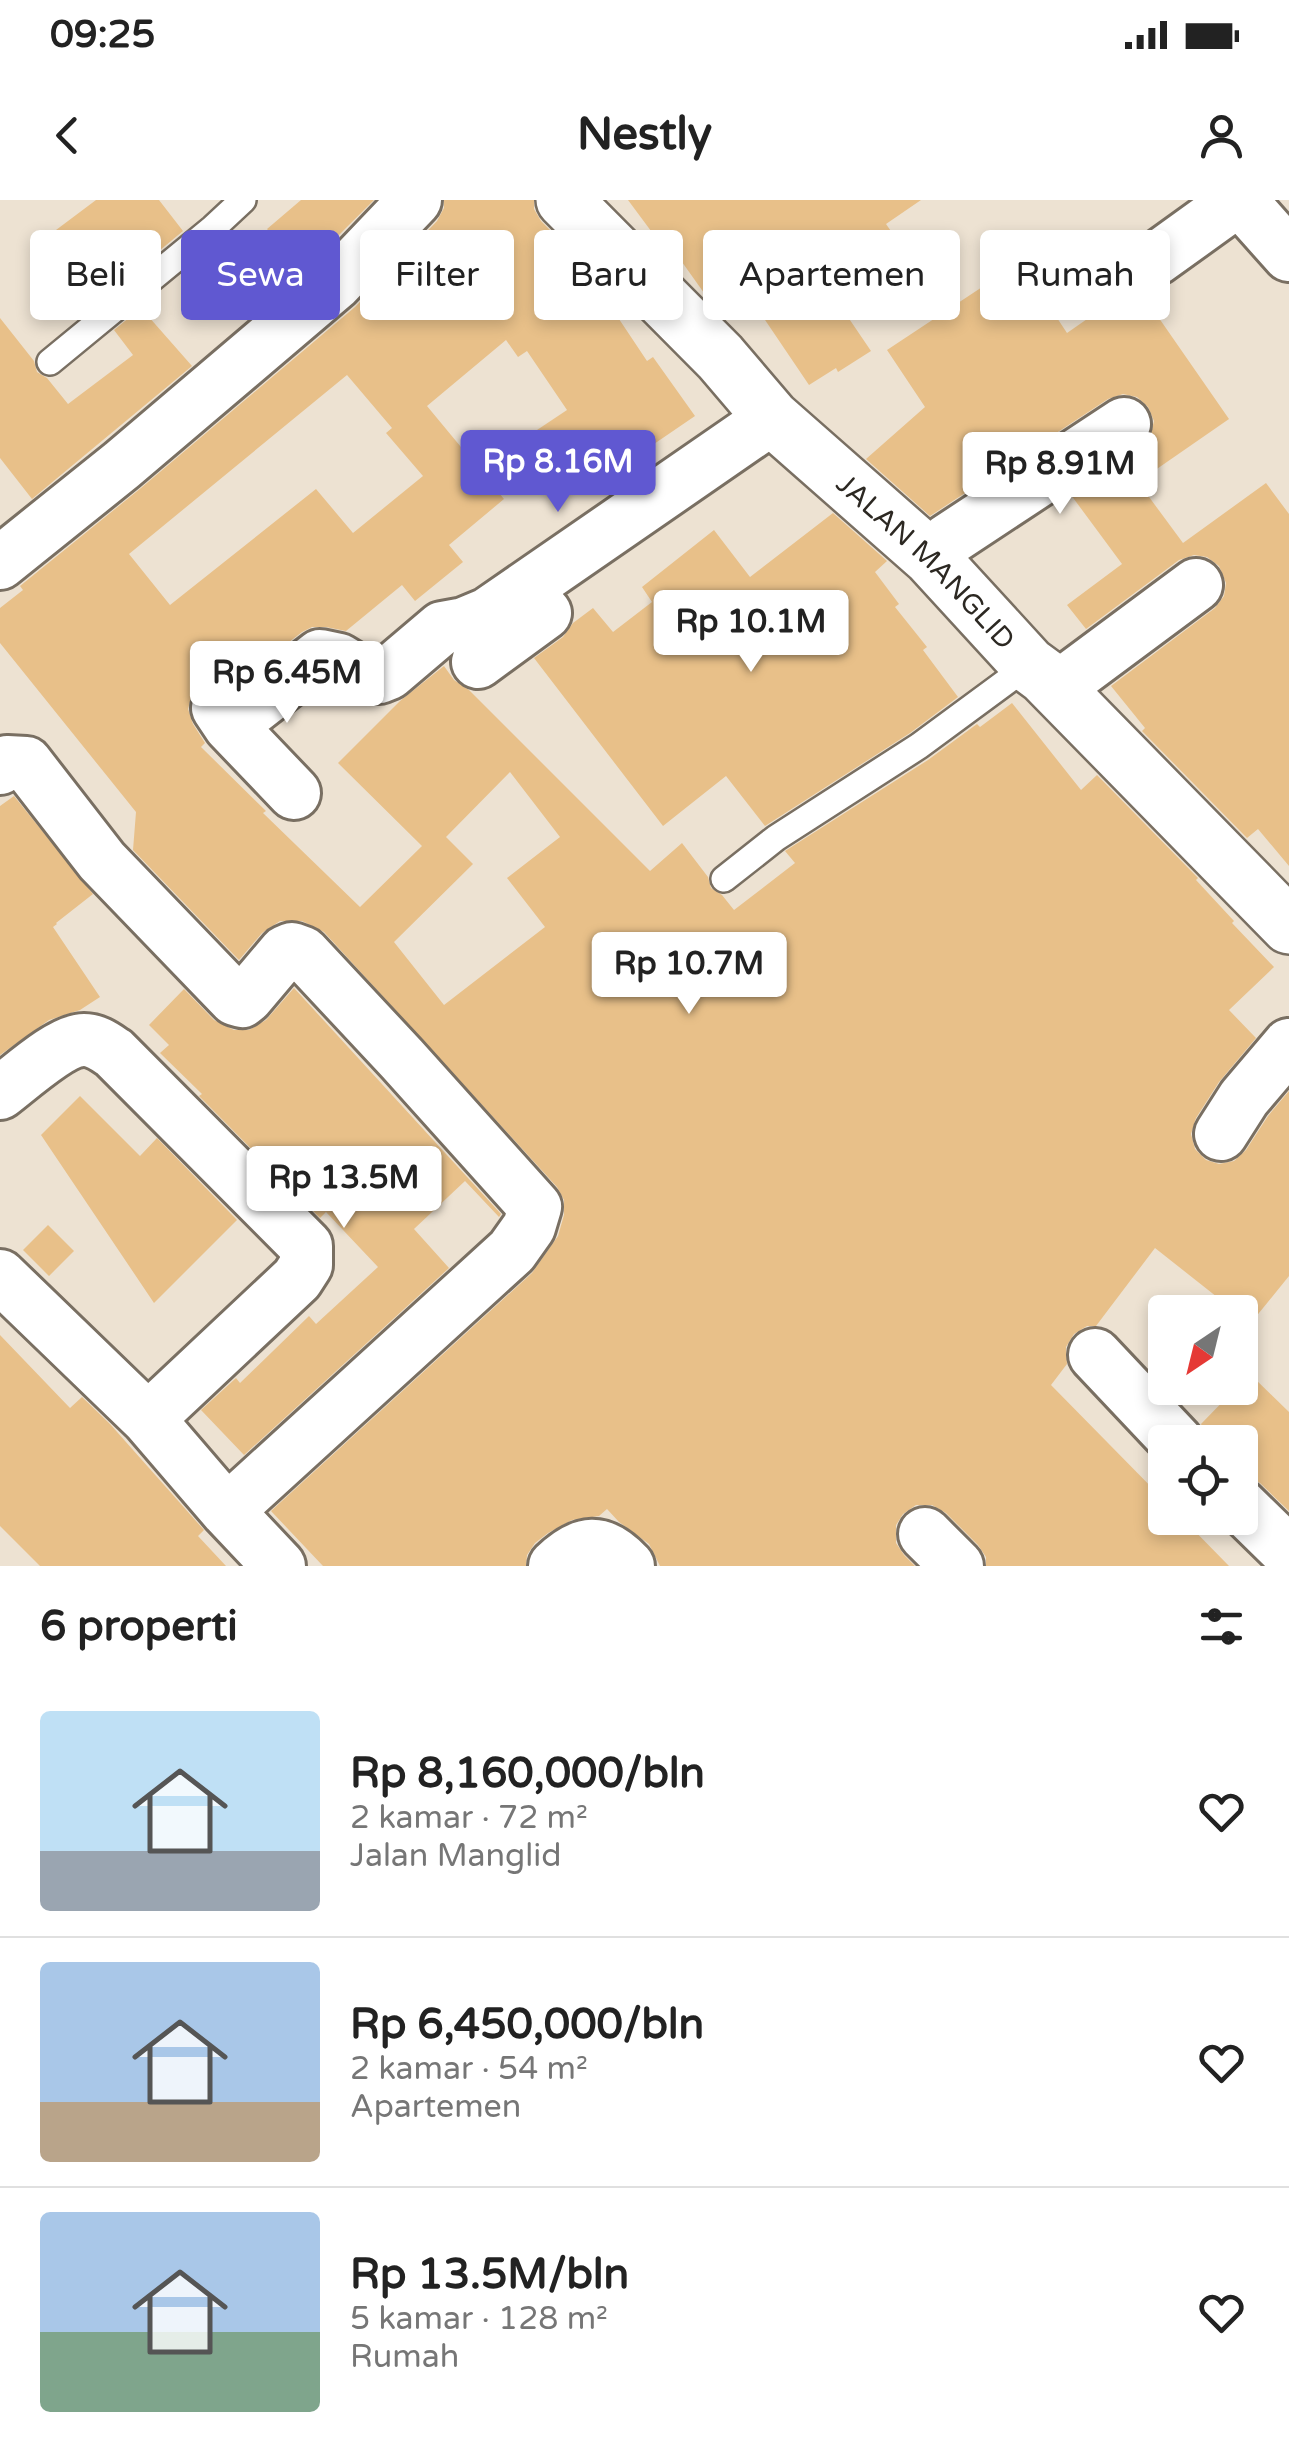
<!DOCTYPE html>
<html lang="id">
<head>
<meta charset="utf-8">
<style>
  body { margin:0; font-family:"Varela Round",sans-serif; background:#f6f6f6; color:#222; height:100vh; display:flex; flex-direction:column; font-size:38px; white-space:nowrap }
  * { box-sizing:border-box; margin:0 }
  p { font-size:32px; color:#767676 }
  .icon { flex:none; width:55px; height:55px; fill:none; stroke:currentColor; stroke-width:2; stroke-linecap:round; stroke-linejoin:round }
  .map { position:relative; height:1366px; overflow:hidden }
  .details { display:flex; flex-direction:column; background:#fff; flex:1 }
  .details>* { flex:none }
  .banner { position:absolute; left:30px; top:30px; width:1230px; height:90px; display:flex; gap:20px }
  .needle { width:65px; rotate:215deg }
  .controls { position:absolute; left:1148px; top:1095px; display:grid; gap:20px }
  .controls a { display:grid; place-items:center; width:110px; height:110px; border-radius:10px; background:#fff; box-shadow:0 5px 15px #0003; font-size:50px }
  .price { position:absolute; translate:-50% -85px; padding:0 22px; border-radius:10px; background:#fff; color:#222; font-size:32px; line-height:65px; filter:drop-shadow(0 2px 5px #0008) }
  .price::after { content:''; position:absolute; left:50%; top:60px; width:30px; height:22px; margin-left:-15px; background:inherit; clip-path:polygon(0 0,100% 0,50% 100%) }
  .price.current { background:#6058d1; color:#fff }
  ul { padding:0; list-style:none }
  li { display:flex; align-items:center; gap:30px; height:250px; padding:0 40px }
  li+li { border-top:2px solid #e0e0e0 }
  li span { display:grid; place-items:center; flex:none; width:280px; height:200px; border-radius:10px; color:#555 }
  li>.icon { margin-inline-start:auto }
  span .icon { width:120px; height:120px; fill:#fffc; stroke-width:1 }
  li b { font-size:42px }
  h2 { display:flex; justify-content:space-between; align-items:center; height:120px; padding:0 40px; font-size:42px }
  .tag { padding:0 35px; border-radius:10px; background:#fff; box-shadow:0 5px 15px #0003; font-size:35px; line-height:90px }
  .tag.current { background:#6058d1; color:#fff }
  .status { display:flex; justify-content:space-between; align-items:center; height:70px; padding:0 50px; background:#fff; direction:ltr }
  .status svg { height:28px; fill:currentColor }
  header { display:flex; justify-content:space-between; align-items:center; height:130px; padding:0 40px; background:#fff; font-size:45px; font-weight:700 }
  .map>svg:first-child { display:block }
</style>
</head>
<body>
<div class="status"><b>09:25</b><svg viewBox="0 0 49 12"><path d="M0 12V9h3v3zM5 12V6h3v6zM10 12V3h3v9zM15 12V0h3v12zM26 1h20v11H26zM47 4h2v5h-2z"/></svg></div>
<header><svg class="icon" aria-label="back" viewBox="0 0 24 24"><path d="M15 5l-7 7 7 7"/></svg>Nestly<svg class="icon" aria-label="person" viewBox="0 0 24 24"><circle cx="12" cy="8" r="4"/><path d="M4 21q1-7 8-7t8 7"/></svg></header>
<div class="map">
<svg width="1289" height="1366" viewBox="0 0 1289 1366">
  <rect width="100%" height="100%" fill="#ede2d2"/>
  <!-- building -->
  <path fill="#e8c089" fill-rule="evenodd" d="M96,0H159L183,31L94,105L44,39Z
    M301,0H374L303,71L267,29Z
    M444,0H534V9L541,21L556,36L546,42L595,113L609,104L647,161L653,157L695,216L613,272L611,268L576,292L534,232L567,210L527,151L518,157L506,140L427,206L504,299L449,345L463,362L415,401L402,385L346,431L326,427H312L302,432L235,484L217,478L201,484L192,494L188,509L193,524L205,543L201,547L266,611L263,613L360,707L422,646L338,563L400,501L444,466L454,480L469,490L650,671L682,643L708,677L711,688L722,695L734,710L795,663L785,651L928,560L977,524L980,527L1012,503L1081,590L1097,575L1198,678L1196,680L1234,721L1232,723L1274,767L1229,810L1256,838L1219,882L1196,918L1191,934L1195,949L1206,960L1219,964L1234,961L1246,950L1268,916L1289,891V1076L1250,1124L1240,1116V1112H1236L1155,1048L1096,1126H1087L1074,1134L1066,1147L1067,1164L1051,1185L1165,1301V1318H1182L1229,1366H986V1357L978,1345L946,1313L932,1305H916L903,1314L896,1325V1343L904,1355L915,1366H660L649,1344L619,1322L607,1309L599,1316L572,1320L548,1333L535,1343L527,1355L526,1366H323L271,1311L532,1073L558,1036L564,1015V1000L557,987L324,732L302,721H280L262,733L239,760L133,650L136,612L0,443V408L23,390L20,386L141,288L355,107L437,21L444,8ZM347,175L392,228L386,233L423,276L353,333L316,289L170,405L129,354ZM510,572L560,637L507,678L545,727L444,805L394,742L473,664L446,637Z
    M628,0H921L886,24L902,47L833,95L871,151L838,172L836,168L809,185L738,80L709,100L682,62L677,66Z
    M1020,62L1067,133L1136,85L1229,219L1138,282L1183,343L1266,283L1289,314V666L1258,629L1247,638L1142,531L1145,528L1111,486L1215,408L1224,396L1226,383L1219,366L1207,357L1194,355L1179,360L1086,429L1067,405L1122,364L1071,295L1140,249L1150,238L1154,221L1148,207L1137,197L1123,194L1108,199L930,316L866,259L925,207L887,150Z
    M141,108L192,166L32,299L0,258V118L34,161L37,172L47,178L68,204L133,155L114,130Z
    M833,313L887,361L875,372L899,404L895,407L927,447L923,450L958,497L910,533L765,626L726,576L663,626L534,458L563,437L573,423L593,408L613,432L652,402L642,387L714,330L750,377Z
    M14,596L93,694L56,723L57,724L53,727L100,797L80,810L49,820L0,855V606Z
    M294,788L501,1014L499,1017L465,981L414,1029L449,1068L244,1255L201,1210L236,1178L240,1183L309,1116L316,1124L378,1067L326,1012L320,1018L199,896L202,894L160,853L169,845L149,825L184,789L214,820L234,830H249L266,820Z
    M80,896L140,956L157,938L237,1020L154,1103L41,935Z
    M48,1025L74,1051L49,1076L23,1050Z
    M0,1135L70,1208L82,1197L110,1224L204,1330L198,1336L226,1366H40L0,1326Z
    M1250,1174L1289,1212V1311L1260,1283L1248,1276H1240V1242H1206V1234L1201,1224L1236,1188H1240V1184Z"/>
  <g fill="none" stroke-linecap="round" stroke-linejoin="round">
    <!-- service casing -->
    <g stroke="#796f62" stroke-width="30">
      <path id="service" d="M50,162L213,28L243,0
        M724,679L776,638L919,546L1029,465"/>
    </g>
    <!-- minor casing -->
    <g stroke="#796f62" stroke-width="58">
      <path id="minor" d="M1240,0L1289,55
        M1156,59L1238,0
        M930,357L948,340L1124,224
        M0,363L122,265L335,84L415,0
        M478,462L545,413
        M1056,489L1196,385
        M218,508L230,526L294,593
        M230,526L320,456L339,460L367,477H379L389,473L442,428L464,424L488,414L772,218
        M0,568L7,562L26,563L102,661L235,799L242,801L247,797L285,752L292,749L303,753L402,859L535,1007L529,1027L512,1051L227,1311
        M0,893C20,878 61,840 84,840C96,840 105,847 114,853L306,1046V1065L297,1079L148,1219
        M1221,934L1244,898L1289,845
        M0,1076L148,1219L227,1311L279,1366
        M1095,1155L1177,1242
        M1240,1305L1289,1353
        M925,1334L957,1366
        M555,1366C582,1340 602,1338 628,1366"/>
    </g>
    <!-- tertiary casing -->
    <g stroke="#796f62" stroke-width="60">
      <g id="tertiary">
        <path id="s1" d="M564,0L720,157L772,218L930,357L1029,465L1044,476L1289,726"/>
      </g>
    </g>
    <!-- service -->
    <use href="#service" stroke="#fff" stroke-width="25"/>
    <!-- minor -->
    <use href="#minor" stroke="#fff" stroke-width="52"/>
    <!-- tertiary -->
    <use href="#tertiary" stroke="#fff" stroke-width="55"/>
  </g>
  <g text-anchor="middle" stroke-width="8" stroke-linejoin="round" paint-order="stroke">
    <!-- street labels -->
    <g font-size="28" fill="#2c2822" stroke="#fbefdf">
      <text dy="10" stroke="none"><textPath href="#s1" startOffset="512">JALAN MANGLID</textPath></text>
    </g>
  </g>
</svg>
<div class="controls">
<a><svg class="needle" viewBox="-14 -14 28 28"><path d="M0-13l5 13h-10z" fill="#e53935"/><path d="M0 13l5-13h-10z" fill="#767676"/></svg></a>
<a><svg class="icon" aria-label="locate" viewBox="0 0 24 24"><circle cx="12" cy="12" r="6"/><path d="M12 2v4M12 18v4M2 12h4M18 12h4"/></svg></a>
</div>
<b class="price current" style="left:558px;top:315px">Rp 8.16M</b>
<b class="price" style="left:1060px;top:317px">Rp 8.91M</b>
<b class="price" style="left:751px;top:475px">Rp 10.1M</b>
<b class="price" style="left:287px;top:526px">Rp 6.45M</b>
<b class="price" style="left:689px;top:817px">Rp 10.7M</b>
<b class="price" style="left:344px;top:1031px">Rp 13.5M</b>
<div class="banner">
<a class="tag">Beli</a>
<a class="tag current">Sewa</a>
<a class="tag">Filter</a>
<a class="tag">Baru</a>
<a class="tag">Apartemen</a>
<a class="tag">Rumah</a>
</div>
</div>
<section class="details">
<h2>6 properti<svg class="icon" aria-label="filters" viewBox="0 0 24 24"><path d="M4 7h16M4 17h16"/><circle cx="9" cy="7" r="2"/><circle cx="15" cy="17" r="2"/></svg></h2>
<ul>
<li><span style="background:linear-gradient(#bfe0f5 70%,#9aa5b1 0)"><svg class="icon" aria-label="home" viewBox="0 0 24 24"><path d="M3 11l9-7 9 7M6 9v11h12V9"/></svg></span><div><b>Rp 8,160,000/bln</b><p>2 kamar · 72 m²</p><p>Jalan Manglid</p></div><svg class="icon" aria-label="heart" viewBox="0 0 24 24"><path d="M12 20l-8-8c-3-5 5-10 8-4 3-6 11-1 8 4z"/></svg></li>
<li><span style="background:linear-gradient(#a9c7e8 70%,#b9a48a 0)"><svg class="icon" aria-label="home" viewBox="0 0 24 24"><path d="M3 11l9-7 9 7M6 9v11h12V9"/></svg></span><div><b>Rp 6,450,000/bln</b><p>2 kamar · 54 m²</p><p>Apartemen</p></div><svg class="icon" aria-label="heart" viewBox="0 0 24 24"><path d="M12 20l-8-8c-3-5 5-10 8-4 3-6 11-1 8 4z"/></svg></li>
<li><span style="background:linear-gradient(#a9c7e8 60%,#7fa58c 0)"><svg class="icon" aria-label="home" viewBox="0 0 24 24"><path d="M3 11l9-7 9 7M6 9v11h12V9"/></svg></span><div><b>Rp 13.5M/bln</b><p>5 kamar · 128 m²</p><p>Rumah</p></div><svg class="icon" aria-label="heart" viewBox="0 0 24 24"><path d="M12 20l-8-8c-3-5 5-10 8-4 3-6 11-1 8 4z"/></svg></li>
</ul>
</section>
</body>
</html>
